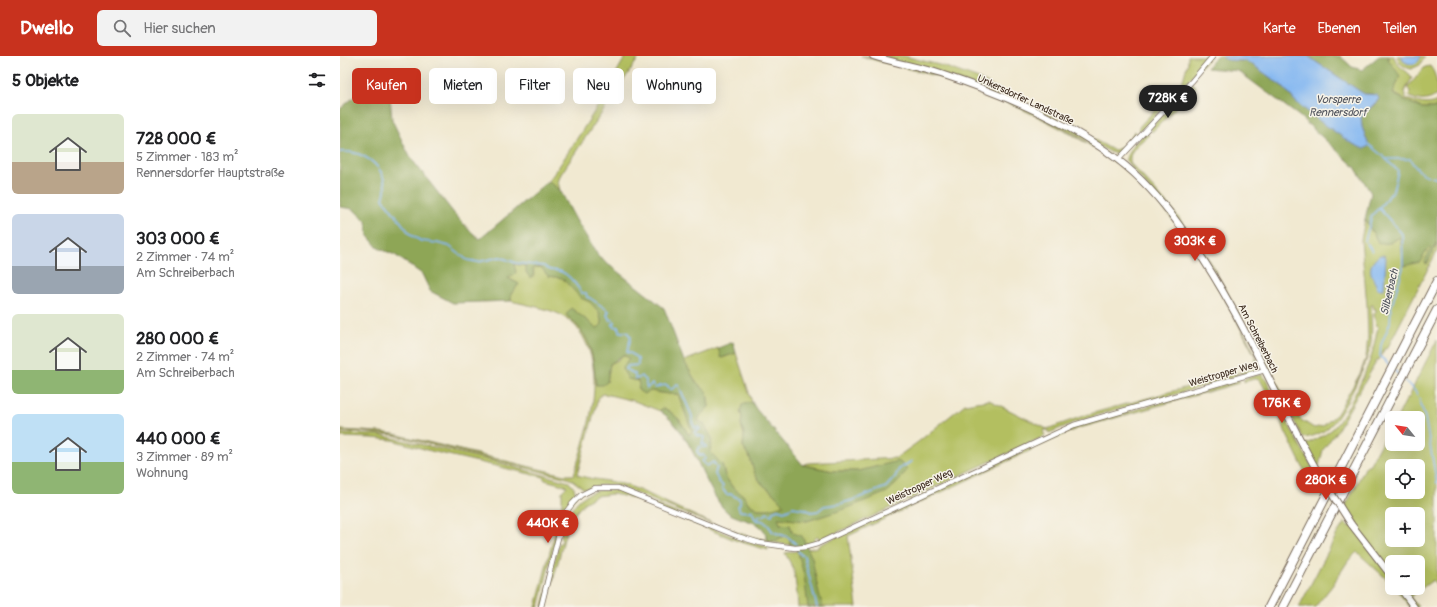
<!DOCTYPE html>
<html lang="de">
<head>
<meta charset="utf-8">
<style>
  body { margin:0; font-family:Pangolin,sans-serif; background:#f2f2f2; color:#202124; height:100vh; display:flex; flex-direction:column; font-size:15px; white-space:nowrap }
  * { box-sizing:border-box; margin:0 }
  p { font-size:13px; color:#757577 }
  .icon { flex:none; width:22px; height:22px; fill:none; stroke:currentColor; stroke-width:2; stroke-linecap:round; stroke-linejoin:round }
  .map { position:relative; flex:1; overflow:hidden }
  .details { display:flex; flex-direction:column; background:#fff; width:340px }
  .details>* { flex:none }
  .top-card { position:absolute; left:12px; top:12px; width:380px; height:36px; display:flex; gap:8px }
  .needle { width:26px; rotate:300deg }
  .buttons { position:absolute; left:1045px; top:355px; display:grid; gap:8px }
  .buttons a { display:grid; place-items:center; width:40px; height:40px; border-radius:6px; background:#fff; box-shadow:0 4px 16px #0002; font-size:20px }
  .price { position:absolute; translate:-50% -34px; padding:0 9px; border-radius:14px; background:#c8321e; color:#fff; font-size:13px; line-height:26px; filter:drop-shadow(0 1px 2px #0008) }
  .price::after { content:''; position:absolute; left:50%; top:24px; width:12px; height:9px; margin-left:-6px; background:inherit; clip-path:polygon(0 0,100% 0,50% 100%) }
  .price.selected { background:#222; color:#fff }
  ul { padding:0; list-style:none }
  li { display:flex; align-items:center; gap:12px; height:100px; padding:0 12px }
  li span { display:grid; place-items:center; flex:none; width:112px; height:80px; border-radius:6px; color:#555 }
  li>.icon { margin-inline-start:auto }
  span .icon { width:48px; height:48px; fill:#fffc; stroke-width:1 }
  li b { font-size:17px }
  h2 { display:flex; justify-content:space-between; align-items:center; height:48px; padding:0 12px; font-size:17px }
  .chip { padding:0 14px; border-radius:6px; background:#fff; box-shadow:0 4px 16px #0002; font-size:14px; line-height:36px }
  .chip.selected { background:#c8321e; color:#fff }
  header { display:flex; align-items:center; gap:24px; box-sizing:border-box; height:56px; padding:0 20px; background:#c8321e; color:#fff }
  header strong { font-size:19px }
  nav { display:flex; gap:22px; margin-inline-start:auto; font-size:14px }
  .search { width:280px; height:36px; background:#f2f2f2; display:flex; align-items:center; gap:10px; box-sizing:border-box; padding:0 14px; border-radius:6px; color:#757577; font-size:15px }
  main { display:flex; flex:1; min-height:0 }
  .map>svg:first-child { display:block }
</style>
</head>
<body>
<header>
<strong>Dwello</strong>
<div class="search"><svg class="icon" aria-label="search" viewBox="0 0 24 24"><circle cx="10" cy="10" r="6"/><path d="M15 15l6 6"/></svg>Hier suchen</div>
<nav><a>Karte</a><a>Ebenen</a><a>Teilen</a></nav>
</header>
<main>
<section class="details">
<h2>5 Objekte<svg class="icon" aria-label="filters" viewBox="0 0 24 24"><path d="M4 7h16M4 17h16"/><circle cx="9" cy="7" r="2"/><circle cx="15" cy="17" r="2"/></svg></h2>
<ul>
<li><span style="background:linear-gradient(#dfe7d0 60%,#b9a48a 0)"><svg class="icon" aria-label="home" viewBox="0 0 24 24"><path d="M3 11l9-7 9 7M6 9v11h12V9"/></svg></span><div><b>728 000 €</b><p>5 Zimmer · 183 m²</p><p>Rennersdorfer Hauptstraße</p></div></li>
<li><span style="background:linear-gradient(#c9d6e8 65%,#9aa5b1 0)"><svg class="icon" aria-label="home" viewBox="0 0 24 24"><path d="M3 11l9-7 9 7M6 9v11h12V9"/></svg></span><div><b>303 000 €</b><p>2 Zimmer · 74 m²</p><p>Am Schreiberbach</p></div></li>
<li><span style="background:linear-gradient(#dfe7d0 70%,#8fb573 0)"><svg class="icon" aria-label="home" viewBox="0 0 24 24"><path d="M3 11l9-7 9 7M6 9v11h12V9"/></svg></span><div><b>280 000 €</b><p>2 Zimmer · 74 m²</p><p>Am Schreiberbach</p></div></li>
<li><span style="background:linear-gradient(#bfe0f5 60%,#8fb573 0)"><svg class="icon" aria-label="home" viewBox="0 0 24 24"><path d="M3 11l9-7 9 7M6 9v11h12V9"/></svg></span><div><b>440 000 €</b><p>3 Zimmer · 89 m²</p><p>Wohnung</p></div></li>
</ul>
</section>
<div class="map">
<svg width="1097" height="551" viewBox="0 0 1097 551">
  <rect width="100%" height="100%" fill="#f7f3e8"/>
  <filter id="ink" filterUnits="userSpaceOnUse"><feTurbulence type="fractalNoise" baseFrequency=".025" numOctaves="2"/><feDisplacementMap in="SourceGraphic" scale="8" xChannelSelector="R" yChannelSelector="G"/><feConvolveMatrix kernelMatrix="1 2 1 2 8 2 1 2 1" color-interpolation-filters="sRGB"/></filter>
  <filter id="wash" filterUnits="userSpaceOnUse"><feTurbulence type="fractalNoise" baseFrequency=".012" numOctaves="4" result="noise"/><feDisplacementMap in="SourceGraphic" scale="16" xChannelSelector="R" yChannelSelector="G"/><feGaussianBlur stdDeviation="0.9" result="paint"/><feColorMatrix in="noise" values="0 0 0 0 0 0 0 0 0 0 0 0 0 0 0 0 0 1.4 0 .05"/><feComposite in="paint" operator="in"/></filter>
  <g filter="url(#wash)">
    <rect width="100%" height="100%" fill="#f1e9d1"/>
    <!-- green -->
    <path fill="#b3bf61" stroke="#777440" fill-rule="evenodd" d="M286,0H300L221,118L218,126L220,134L208,125L216,115L265,39L275,19Z
      M521,0H527C551,7 576,12 600,20C647,35 693,54 735,79C754,90 772,100 788,114C842,162 882,234 915,298L918,306L915,314L902,319L901,317L897,318V320L796,350L774,354L733,367L709,377L707,373L703,375L705,380L507,472L479,484L478,481L474,483L475,486L466,489L462,480L453,477L450,469L440,468L438,462L467,465L505,452L547,436L559,425L567,414L563,409L558,406L519,415H493L463,409L468,407L556,402L578,386L625,348L649,344L707,373L746,359L909,314C916,309 917,306 914,298C882,235 840,160 786,114C772,103 757,94 743,85C703,62 661,42 617,27C586,16 553,10 521,0Z
      M540,0H564L603,10L636,22L721,65L773,94C783,94 789,82 795,75L797,79L780,96L777,97H772L663,39Z
      M848,0H862L863,1L864,0H871L801,75L798,72L843,24L848,6Z
      M1048,0H1054C1058,14 1068,13 1072,22L1064,36L1066,42C1076,46 1087,51 1097,45V52H1081L1053,37Z
      M1057,0H1061C1065,10 1077,10 1081,0L1085,1L1080,9L1071,13C1063,11 1059,8 1057,0Z
      M1090,10C1097,19 1097,27 1097,39C1088,46 1078,46 1069,40L1070,35L1068,33V31L1085,11Z
      M853,27L856,31L812,76L810,72Z
      M805,77L809,79C801,86 786,95 791,108L815,134L835,157L870,205L942,336L961,364L974,372L983,370L997,358L1021,316L1026,302L1028,280L1027,249L1021,184L1025,163L1039,188L1060,180L1092,193L1084,206L1087,208L1097,187V195L1047,293L1045,292L1039,304H1037L1035,308L998,373L983,394L979,410L977,409L966,391V388C974,384 984,380 991,374C1004,364 1027,316 1032,298C1034,289 1036,280 1038,271L1037,269L1036,270L1034,257L1036,256V253H1034L1033,249H1031C1031,263 1033,278 1030,292C1027,308 1002,360 990,370C983,377 973,381 963,382L890,243L874,215L862,196L787,106C785,94 798,85 805,77Z
      M174,208L187,210L194,216L193,212L201,211L208,220L222,221L241,242L250,246L259,255L262,268L260,271L257,272L226,259C252,280 253,298 256,329L267,326L270,308L278,304L283,299L289,302L282,313C286,320 290,323 298,325C303,337 326,338 338,338L352,375L350,378H348L339,363L322,353L320,355L294,345L265,338H262L258,343L237,419C256,425 276,424 294,432C340,451 385,479 434,485L444,480L450,483V489L421,485L401,480L278,430L263,429L244,433L232,424L227,422L53,379L22,376H0V374L40,376L54,378L224,419H234C245,379 263,336 249,294C244,281 238,270 226,262C214,253 186,249 171,245V238L179,228L168,222Z
      M1097,284V530L1093,524L1070,541L1078,551H1070L1055,532H1078V506H1052V528L1017,496L1008,505L992,530L975,551H959L997,478L1005,466L1009,471L1013,464L1005,451L1026,410L1030,408L1051,368L1052,388H1078V362H1057L1067,342H1069L1077,323ZM1052,410H1078V436H1052ZM1052,458H1078V484H1052Z
      M378,292L382,302L396,297L412,346L403,349L400,355L402,361L401,369L404,378L403,391L410,402L415,418L422,428L431,435L445,450L429,453H418L409,448L403,439L393,432L385,420L382,408L369,396L372,389L358,365L360,360L369,351L367,336L356,326L344,305Z
      M916,319H922L926,323L941,355L975,416L969,424L945,375L939,357L920,324L917,322L904,326V323Z
      M899,324V327L736,373L508,480L517,551H458L457,538L454,514L445,497L478,491L479,489L721,377L723,378L727,377L726,374L735,371Z
      M0,378L40,379L145,403L229,426L234,432L236,439L223,458L220,466L199,551H196L220,456L222,447V435L227,430L205,424L203,421L91,395L52,384L32,382L0,381Z
      M260,434H277L293,439L399,483L428,491V494L397,485L293,442L273,438L256,440L244,447L232,461L227,472L206,551H203L219,487H221L222,484L220,482C227,459 233,440 260,434Z"/>
    <!-- forest -->
    <path fill="#8ea657" stroke="#64683a" d="M876,0H883V2L897,5H906L916,11L942,30L956,46L1029,90L1022,71L1021,61L1039,44L1033,38H1024L976,6L968,0H1000L1012,11L1022,14L1039,0H1048V3L1060,20L1053,38L1081,52H1097V187L1087,208L1084,206L1091,193L1089,191L1080,206L1064,210L1060,181L1050,187L1039,188L1025,163L1031,137L1015,111L959,60L898,15L867,12Z
      M33,25L49,27L52,64L70,101L113,156L129,174L140,183L208,125L220,134L236,164L259,201L324,252L344,305L356,326L367,336L369,351L360,360L358,365L364,367L372,383L370,396L382,408L385,420L393,432L403,439L409,448L418,453H429L444,449L431,435L422,428L415,418L410,402L403,391L404,378L401,369L402,361L400,355L402,349L412,346L416,353L463,409L493,415H519L558,405L563,409L567,414L559,425L547,436L505,453L467,465L438,462L440,468L450,469L453,477L462,480L472,502L479,538L483,551H468L464,519L456,490L450,489V483L444,480L435,485L428,484C425,480 426,477 423,473C415,463 392,464 383,452C359,421 354,379 320,355L322,352C334,355 342,367 348,378H350L352,375L338,338H329L311,335L304,338L299,335L298,332L299,329L298,325L288,323L282,312L289,302L283,299L270,308L267,326L263,329H256C253,298 252,280 226,259L231,252L257,272L259,271L262,268L259,256L250,246L241,242L222,222L208,220L201,211L193,212L194,220L190,222L186,216V210L174,208L176,216L174,219L168,222L179,228L171,238V245L113,247L90,235L82,218L55,199L38,192L28,180L26,165L13,153L0,151V53Z
      M393,286L396,297L381,302L378,292Z"/>
    <!-- water -->
    <path fill="#84b7f1" stroke="#607088" d="M883,0H968L976,6L1024,38L1037,39L1039,43L1021,61L1022,71L1029,90L1024,93L1011,87L981,66L956,46L942,30L916,11L906,5L888,4L883,2Z
      M1061,0H1081C1079,8 1072,10 1065,6Z
      M1040,199H1044L1046,202L1044,233H1038C1031,218 1025,211 1040,199Z"/>
    <g fill="none" stroke-linecap="round" stroke-linejoin="round">
      <!-- stream -->
      <path stroke="#84b7f1" stroke-width="1.5" d="M1028,88L1044,101L1058,115L1053,135L1039,152L1062,178L1063,212L1051,252L1050,267L1041,289L1040,300L1050,310
        M0,96C21,94 44,108 45,131C46,134 44,139 43,143L71,179L81,185L97,187L109,190L127,204L138,206L160,201L176,207L204,210C211,217 215,213 222,216C230,219 237,230 242,237H246L247,241L250,242L269,255L267,259L270,264H273L275,266V267L272,268L274,270L278,271L280,276H287L291,281L287,296L292,298L298,303V309L288,310L286,313L295,318V323L299,322L301,320L306,324V329L307,332L312,328L316,332L319,330L327,329L330,333H332L337,329L339,330L352,360V366L355,372L358,371L360,373L355,376L356,379L364,381L362,388H365L366,391H359L357,395L360,400L363,399L365,401V403L362,405L367,410L373,406L377,411L375,418L379,426L383,430L382,432L387,439L390,438L400,443V448L398,450L400,455L409,456L410,454L412,455L415,463L423,465L428,469L433,476L448,481L456,488
        M1047,103H1070C1076,114 1085,121 1097,122
        M1032,195L1025,185L1032,159L1039,152
        M1054,314L1060,320
        M1064,324L1075,335L1080,345L1085,362L1097,427
        M417,465L419,460H424L427,457L432,459L433,455L438,453L444,455L453,451L465,453L471,456L478,455L484,450L499,448L513,444L546,431L555,421L559,413L572,405
        M458,495L460,498L464,500L477,551"/>
    </g>
  </g>
  <g filter="url(#ink)">
    <g fill="none" stroke-linecap="round" stroke-linejoin="round">
      <!-- street casing -->
      <g stroke="#7b6d5d" stroke-width="6">
        <path id="street" d="M778,104L852,25L873,0
          M201,551L218,482L226,456L233,447L241,439L255,432H278L397,480L420,487L455,492L466,491L477,488L734,369L925,314"/>
      </g>
      <!-- secondary casing -->
      <g stroke="#7b6d5d" stroke-width="8">
        <path id="secondary" d="M533,0C555,7 579,11 601,18C659,37 728,66 777,103C802,122 822,145 840,170C896,245 931,332 976,413
          M1011,468L1052,521
          M1060,532L1074,551"/>
      </g>
      <!-- highway casing -->
      <g stroke="#7b6d5d" stroke-width="10">
        <path id="highway" d="M929,551L1097,225
          M943,551L1097,254"/>
      </g>
      <!-- street -->
      <use href="#street" stroke="#fff" stroke-width="4.5"/>
      <!-- secondary -->
      <use href="#secondary" stroke="#fff" stroke-width="6"/>
      <!-- highway -->
      <use href="#highway" stroke="#fff" stroke-width="8"/>
      <!-- secondary-bridge casing -->
      <g stroke="#7b6d5d" stroke-width="8" stroke-linecap="butt">
        <path id="secondary-bridge" d="M976,413L1011,468"/>
      </g>
      <!-- secondary-bridge -->
      <use href="#secondary-bridge" stroke="#fff" stroke-width="6"/>
    </g>
  </g>
  <g text-anchor="middle" stroke-width="3" stroke-linejoin="round" paint-order="stroke">
    <!-- street labels -->
    <g font-size="10" fill="#3b2a1e" stroke="#f7f3e8">
      <text transform="translate(686 43) rotate(25)" y="4">Unkersdorfer Landstraße</text>
      <text transform="translate(919 282) rotate(63)" y="4">Am Schreiberbach</text>
      <text transform="translate(883 317) rotate(-16)" y="4">Weistropper Weg</text>
      <text transform="translate(579 430) rotate(-25)" y="4">Weistropper Weg</text>
    </g>
    <!-- water labels -->
    <g font-size="11" font-style="italic" fill="#51545d" stroke="#f7f3e8">
      <text x="998" y="47">Vorsperre<tspan x="998" dy="13">Rennersdorf</tspan></text>
      <text transform="translate(1049 236) rotate(-77)" y="4">Silberbach</text>
    </g>
  </g>
</svg>
<div class="buttons">
<a><svg class="needle" viewBox="-14 -14 28 28"><path d="M0-13l5 13h-10z" fill="#e53935"/><path d="M0 13l5-13h-10z" fill="#757577"/></svg></a>
<a><svg class="icon" aria-label="locate" viewBox="0 0 24 24"><circle cx="12" cy="12" r="6"/><path d="M12 2v4M12 18v4M2 12h4M18 12h4"/></svg></a>
<a>+</a>
<a>−</a>
</div>
<b class="price selected" style="left:828px;top:63px">728K €</b>
<b class="price" style="left:855px;top:206px">303K €</b>
<b class="price" style="left:942px;top:368px">176K €</b>
<b class="price" style="left:986px;top:445px">280K €</b>
<b class="price" style="left:208px;top:488px">440K €</b>
<div class="top-card">
<a class="chip selected">Kaufen</a>
<a class="chip">Mieten</a>
<a class="chip">Filter</a>
<a class="chip">Neu</a>
<a class="chip">Wohnung</a>
</div>
</div>
</main>
</body>
</html>
